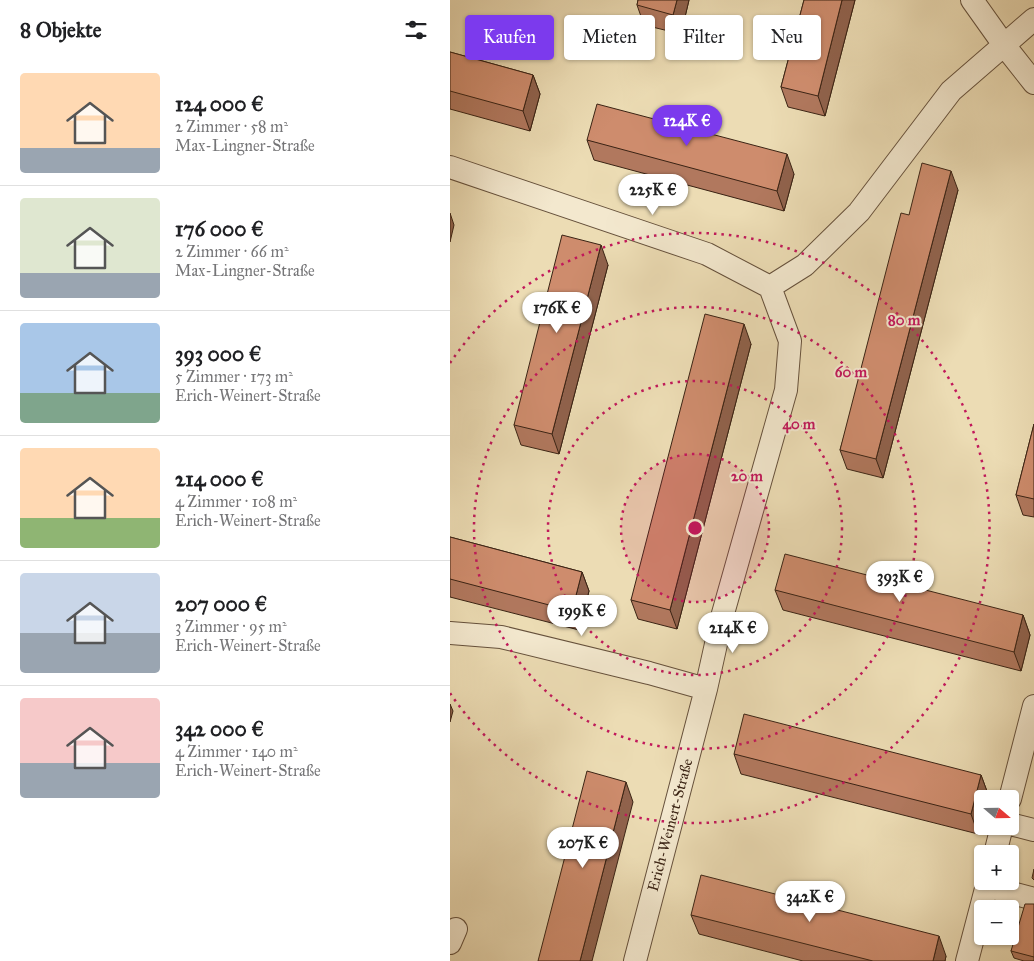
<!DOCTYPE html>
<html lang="de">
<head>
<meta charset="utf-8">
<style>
  body { margin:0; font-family:"IM FELL Great Primer",serif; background:#f2f2f2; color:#202124; height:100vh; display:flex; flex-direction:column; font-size:19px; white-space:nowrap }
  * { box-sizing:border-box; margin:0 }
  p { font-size:16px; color:#757577 }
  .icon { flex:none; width:28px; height:28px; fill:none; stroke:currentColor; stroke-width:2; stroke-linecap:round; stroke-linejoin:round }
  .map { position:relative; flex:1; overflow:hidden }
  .drawer { display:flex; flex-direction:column; background:#fff; width:450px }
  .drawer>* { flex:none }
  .hud { position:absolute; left:15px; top:15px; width:475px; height:45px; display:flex; gap:10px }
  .needle { width:32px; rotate:110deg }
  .tools { position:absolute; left:524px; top:790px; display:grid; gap:10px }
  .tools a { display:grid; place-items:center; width:45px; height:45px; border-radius:5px; background:#fff; box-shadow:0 1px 4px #0004; font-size:25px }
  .price { position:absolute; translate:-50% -42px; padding:0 11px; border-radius:18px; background:#fff; color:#222; font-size:16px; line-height:32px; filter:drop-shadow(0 1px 2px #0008) }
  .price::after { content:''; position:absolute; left:50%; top:30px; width:15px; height:11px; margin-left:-8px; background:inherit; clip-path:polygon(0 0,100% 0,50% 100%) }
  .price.active { background:#7c3aed; color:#fff }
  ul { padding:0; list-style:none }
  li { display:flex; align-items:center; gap:15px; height:125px; padding:0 20px }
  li+li { border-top:1px solid #e0e0e0 }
  li span { display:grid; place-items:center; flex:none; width:140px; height:100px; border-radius:5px; color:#555 }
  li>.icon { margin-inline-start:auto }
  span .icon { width:60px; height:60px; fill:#fffc; stroke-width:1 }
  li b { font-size:21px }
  h2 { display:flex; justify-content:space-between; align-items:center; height:60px; padding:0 20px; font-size:21px }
  .tag { padding:0 18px; border-radius:5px; background:#fff; box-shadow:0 1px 4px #0004; font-size:18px; line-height:45px }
  .tag.active { background:#7c3aed; color:#fff }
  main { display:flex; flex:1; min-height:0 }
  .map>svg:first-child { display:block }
</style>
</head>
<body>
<main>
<section class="drawer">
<h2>8 Objekte<svg class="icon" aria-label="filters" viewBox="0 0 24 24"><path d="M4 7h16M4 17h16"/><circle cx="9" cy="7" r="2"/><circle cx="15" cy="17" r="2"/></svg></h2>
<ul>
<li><span style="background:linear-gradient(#ffd9b3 75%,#9aa5b1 0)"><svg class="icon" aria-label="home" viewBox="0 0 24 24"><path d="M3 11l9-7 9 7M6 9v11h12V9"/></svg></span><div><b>124 000 €</b><p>2 Zimmer · 58 m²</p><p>Max-Lingner-Straße</p></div></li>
<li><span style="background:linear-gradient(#dfe7d0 75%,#9aa5b1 0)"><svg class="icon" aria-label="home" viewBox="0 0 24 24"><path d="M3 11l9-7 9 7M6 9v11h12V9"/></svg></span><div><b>176 000 €</b><p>2 Zimmer · 66 m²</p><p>Max-Lingner-Straße</p></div></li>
<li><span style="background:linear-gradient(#a9c7e8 70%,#7fa58c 0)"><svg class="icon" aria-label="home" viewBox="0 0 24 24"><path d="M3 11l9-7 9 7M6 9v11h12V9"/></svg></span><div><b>393 000 €</b><p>5 Zimmer · 173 m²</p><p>Erich-Weinert-Straße</p></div></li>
<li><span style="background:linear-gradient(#ffd9b3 70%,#8fb573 0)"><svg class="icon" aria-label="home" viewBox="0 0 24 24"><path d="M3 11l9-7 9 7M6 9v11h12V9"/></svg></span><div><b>214 000 €</b><p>4 Zimmer · 108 m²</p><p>Erich-Weinert-Straße</p></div></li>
<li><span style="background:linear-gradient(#c9d6e8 60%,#9aa5b1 0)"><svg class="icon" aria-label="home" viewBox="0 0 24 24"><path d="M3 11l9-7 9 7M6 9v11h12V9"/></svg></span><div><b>207 000 €</b><p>3 Zimmer · 95 m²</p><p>Erich-Weinert-Straße</p></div></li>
<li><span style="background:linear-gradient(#f6c9c9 65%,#9aa5b1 0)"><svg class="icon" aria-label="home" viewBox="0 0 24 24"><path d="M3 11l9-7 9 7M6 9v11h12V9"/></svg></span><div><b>342 000 €</b><p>4 Zimmer · 140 m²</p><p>Erich-Weinert-Straße</p></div></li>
</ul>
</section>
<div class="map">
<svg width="584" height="961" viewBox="0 0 584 961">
  <rect width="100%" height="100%" fill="#ecdcb4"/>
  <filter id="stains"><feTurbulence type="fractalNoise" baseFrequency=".004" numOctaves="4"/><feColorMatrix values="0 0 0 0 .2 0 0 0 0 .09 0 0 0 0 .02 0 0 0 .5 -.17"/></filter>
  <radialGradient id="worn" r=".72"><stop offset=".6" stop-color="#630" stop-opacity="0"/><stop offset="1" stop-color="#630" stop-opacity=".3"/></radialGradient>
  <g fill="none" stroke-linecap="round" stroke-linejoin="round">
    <!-- street casing -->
    <g stroke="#66513c" stroke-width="24">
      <path id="street" d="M522,0L554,45L584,83
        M0,167L257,254L320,287L340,341L336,390L272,617L256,689L185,961
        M320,287L355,265L409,212L501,91L584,19
        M0,633L51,637L199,673L256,689
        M560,799L584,706
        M560,824L584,830
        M545,854L552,826
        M536,886L584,899
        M0,943L6,929
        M517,961L538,881"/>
    </g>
    <!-- street -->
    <use href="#street" stroke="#f3e8ce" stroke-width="22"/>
  </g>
  <!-- wall -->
  <path fill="#b1785e" stroke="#3a2314" d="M188,0H239L231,34L194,25L187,5Z
    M354,0H405L375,116L338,107L331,87Z
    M0,52L83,75L90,94L80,131L0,109Z
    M137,140L344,174L334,211L144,160Z
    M508,190L433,478L397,469L390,450L459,215Z
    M158,265L109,454L71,445L64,425Z
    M301,344L227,629L188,619L181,600Z
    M584,424V517L573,515L566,495Z
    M0,537L132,572L139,591L129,630L0,597Z
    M325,590L573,615L580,635L571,671L333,610Z
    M284,754L531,775L538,794L528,834L291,774Z
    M584,904V961H574L564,958L561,951Z
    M241,915L496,956L495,961H353L249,934Z"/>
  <!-- shaded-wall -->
  <path fill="#90624c" stroke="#3a2314" d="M227,0H239L231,34L223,15Z
    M392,0H405L375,116L368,96Z
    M83,75L90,94L80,131L73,111Z
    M337,154L344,174L334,211L327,191Z
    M501,171L508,190L433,478L426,459Z
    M0,213L4,225L0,242Z
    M151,245L158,265L109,454L102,434Z
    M294,324L301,344L227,629L220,610Z
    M132,572L139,591L129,630L122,611Z
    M573,615L580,635L571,671L564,652Z
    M0,704L3,711L0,722Z
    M531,775L538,794L537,799H532V817L528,834L521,814Z
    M176,782L183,802L142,961H130Z
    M489,936L496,956L495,961H483Z"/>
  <!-- building -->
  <path fill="#ce8c6d" stroke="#3a2314" d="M188,0H227L223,15L187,5Z
    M354,0H392L368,96L331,87Z
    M0,52L83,75L73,111L0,91Z
    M147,104L337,154L327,191L137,140Z
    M472,163L501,171L426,459L390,450L451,213L459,215Z
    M112,235L151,245L102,434L64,425Z
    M255,314L294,324L220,610L181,600Z
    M584,424V499L566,495Z
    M0,537L132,572L122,611L0,579Z
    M335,554L573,615L564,652L325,590Z
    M294,714L531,775L521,814L284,754Z
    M137,771L176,782L130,961H88Z
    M584,869V880L582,878Z
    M251,875L489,936L483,961H423L241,915Z
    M575,904H584V957L561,951Z"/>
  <!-- distance rings -->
  <circle cx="245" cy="528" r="74" fill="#c2185b" fill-opacity=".12"/>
  <g fill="none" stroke="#c2185b" stroke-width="2.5" stroke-dasharray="2.5 5">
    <circle cx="245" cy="528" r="74"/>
    <circle cx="245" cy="528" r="147"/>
    <circle cx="245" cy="528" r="221"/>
    <path d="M0 363A295 295 0 1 1 0 693"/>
  </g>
  <g text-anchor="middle" stroke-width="4" stroke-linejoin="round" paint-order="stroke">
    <!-- street labels -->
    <g font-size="15" fill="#3a2314" stroke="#f3e8ce">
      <text transform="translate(220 825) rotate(-75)" y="5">Erich-Weinert-Straße</text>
    </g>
  </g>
  <circle cx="245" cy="528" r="8" fill="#c2185b" stroke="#f3e8ce" stroke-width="2.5"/>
  <g font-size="15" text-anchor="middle" font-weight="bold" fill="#c2185b" stroke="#f3e8ce" stroke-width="4" stroke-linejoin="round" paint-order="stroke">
    <text x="454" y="325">80 m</text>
    <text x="401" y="377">60 m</text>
    <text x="349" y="429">40 m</text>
    <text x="297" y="481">20 m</text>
  </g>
  <rect width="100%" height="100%" filter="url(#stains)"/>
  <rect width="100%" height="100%" fill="url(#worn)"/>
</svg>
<div class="tools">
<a><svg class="needle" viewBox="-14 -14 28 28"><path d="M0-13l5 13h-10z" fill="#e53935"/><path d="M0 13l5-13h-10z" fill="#757577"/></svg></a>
<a>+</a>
<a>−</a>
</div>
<b class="price active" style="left:237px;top:147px">124K €</b>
<b class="price" style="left:203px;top:216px">225K €</b>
<b class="price" style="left:107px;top:334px">176K €</b>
<b class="price" style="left:450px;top:603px">393K €</b>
<b class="price" style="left:132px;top:637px">199K €</b>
<b class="price" style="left:283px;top:654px">214K €</b>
<b class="price" style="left:133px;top:869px">207K €</b>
<b class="price" style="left:360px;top:923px">342K €</b>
<div class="hud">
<a class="tag active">Kaufen</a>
<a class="tag">Mieten</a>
<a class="tag">Filter</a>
<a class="tag">Neu</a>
</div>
</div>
</main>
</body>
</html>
